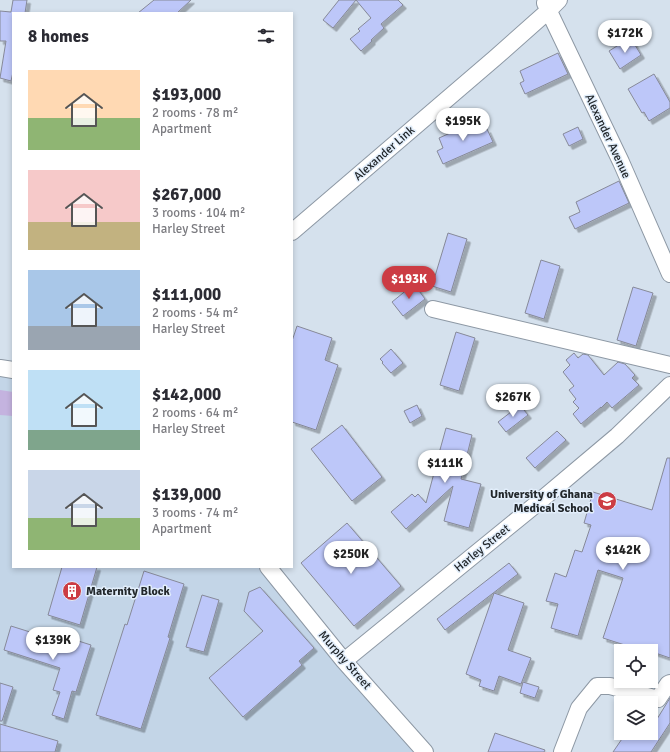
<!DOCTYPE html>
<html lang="en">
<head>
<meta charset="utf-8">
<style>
  body { margin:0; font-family:Signika,sans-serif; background:#f7f7f7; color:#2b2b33; height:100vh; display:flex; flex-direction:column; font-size:15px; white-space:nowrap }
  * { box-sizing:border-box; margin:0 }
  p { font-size:13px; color:#7c7c81 }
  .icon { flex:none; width:22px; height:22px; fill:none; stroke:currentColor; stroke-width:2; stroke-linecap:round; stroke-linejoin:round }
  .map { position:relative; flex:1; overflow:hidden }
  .drawer { position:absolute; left:12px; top:12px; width:281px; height:556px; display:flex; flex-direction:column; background:#fff; border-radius:0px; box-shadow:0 2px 6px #0003 }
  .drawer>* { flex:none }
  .buttons { position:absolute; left:614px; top:644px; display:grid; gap:8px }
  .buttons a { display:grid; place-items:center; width:44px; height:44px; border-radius:0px; background:#fff; box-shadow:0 2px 6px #0003; font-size:20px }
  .price { position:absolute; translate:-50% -34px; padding:0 9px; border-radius:14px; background:#fff; color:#222; font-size:13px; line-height:26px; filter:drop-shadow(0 1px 2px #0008) }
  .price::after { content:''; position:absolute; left:50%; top:24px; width:12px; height:9px; margin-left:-6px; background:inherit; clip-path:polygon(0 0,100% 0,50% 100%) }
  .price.current { background:#cc3c44; color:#fff }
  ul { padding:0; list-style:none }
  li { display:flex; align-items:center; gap:12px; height:100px; padding:0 16px }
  li span { display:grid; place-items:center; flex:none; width:112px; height:80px; border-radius:0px; color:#555 }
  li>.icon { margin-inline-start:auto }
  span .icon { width:48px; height:48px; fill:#fffc; stroke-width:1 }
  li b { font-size:17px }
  h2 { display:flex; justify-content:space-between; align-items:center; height:48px; padding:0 16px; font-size:17px }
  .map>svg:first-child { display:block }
</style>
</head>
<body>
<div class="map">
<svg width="670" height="752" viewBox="0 0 670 752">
  <defs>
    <filter id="shadow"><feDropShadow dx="3.5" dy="3.5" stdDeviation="0" flood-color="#0004"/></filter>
  </defs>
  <rect width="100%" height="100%" fill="#d5e1ed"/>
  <!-- built -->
  <path fill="#c3d5e7" d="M0,376L13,377V567H264L414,752H0Z"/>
  <!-- green -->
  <path fill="#c4b3df" d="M0,390L13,392V416L0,415Z"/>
  <!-- building -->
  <path fill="#bdc7f9" stroke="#868998" filter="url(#shadow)" d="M13,0H27L25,13H13V72L11,81L0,78L6,41H0V11L11,12Z
    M154,0H191L177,13H138Z
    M339,0H398L403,5L381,24L384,28L371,40L372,41L361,51L350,39L360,31L358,29L371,18L356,0L333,28L323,20Z
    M632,40L641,55L620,69L609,51L625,41L627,44Z
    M558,53L568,74L525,94L520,83L524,81L520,71Z
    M654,74L670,102V108L649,121L644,112L642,113L628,89Z
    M477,121L482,132L487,129L493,142L443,164L437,151L443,148L439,138Z
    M578,127L583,139L569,146L563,134Z
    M619,181L629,203L575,229L569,217L580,212L576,202Z
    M448,233L467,239L451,292L432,286Z
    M541,260L560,266L544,319L525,313Z
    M414,284L425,299L403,316L392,302Z
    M633,287L653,293L636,346L617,340Z
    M297,326L332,338L325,360L338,365L316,430L292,422V341Z
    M456,332L475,338L459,391L440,385Z
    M391,349L403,363L391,373L382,363L383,362L380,359Z
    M574,353L578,358L583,354L588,355L604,375L618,362L625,364L635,375L632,378L639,385L612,408L607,402L601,408V407L581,424L573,414L579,408L573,402L576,399L569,390L574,386L563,372L570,365L566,360Z
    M417,405L422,416L410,423L404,411Z
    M520,405L528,415L506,432L498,422Z
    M342,425L382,477L352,501L311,449Z
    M446,428L472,435L461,479L481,484L469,528L444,521L453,486L406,529L391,512L412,494L415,497L418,494L426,503L434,473L419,463L428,451L438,457Z
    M557,431L566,440L535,468L526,458Z
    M667,458H670V658L635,646L634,648L603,638L623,578L598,570L578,636L551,628L558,604L546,601L555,573L566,577L575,550L582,552L591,525L584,523L593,492L652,510Z
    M347,523L401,586L354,626L301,563Z
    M509,563L518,574L445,630L437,619Z
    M62,567H97L80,625L48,615Z
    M144,571L184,584L168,637L170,638L141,729L96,715L125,624L127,625Z
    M260,587L314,648L299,661L302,665L243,717L209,678L263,631L244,611L249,592Z
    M494,593L524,603L508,650L531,658L521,684L499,676L494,691L479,686L481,680L466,674Z
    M202,595L219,600L204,652L186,647Z
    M11,626L68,644L69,638L91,645L76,692L72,691L64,719L52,715L60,692L53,690L60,668L4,650Z
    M523,682L539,687L535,698L520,693Z
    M0,683L13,687L2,721H0Z
    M670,698V723L651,752H613L626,733H651V715L657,719Z
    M0,724L58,741L55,752H0Z
    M495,733L545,750L544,752H488Z"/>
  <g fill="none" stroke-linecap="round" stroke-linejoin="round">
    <!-- street casing -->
    <g stroke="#8d98a4" stroke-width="18">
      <path id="street" d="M545,3L621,162L670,274
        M292,232L495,58L548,11L559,0
        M433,309L670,365
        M0,368L13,370
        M268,567L344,661L425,752
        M344,661L534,506L617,436L670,385
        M562,752L579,708L597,686H610L658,699L668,684L670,683"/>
    </g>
    <!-- street -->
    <use href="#street" stroke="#fff" stroke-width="16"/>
  </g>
  <!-- icons -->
  <defs>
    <g id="university-disc" transform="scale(1)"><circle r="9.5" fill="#cc3c44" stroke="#e2eefb"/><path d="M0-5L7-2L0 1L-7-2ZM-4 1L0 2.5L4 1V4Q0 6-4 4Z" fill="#fff"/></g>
    <g id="building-disc" transform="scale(1)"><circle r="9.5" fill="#cc3c44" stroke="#e2eefb"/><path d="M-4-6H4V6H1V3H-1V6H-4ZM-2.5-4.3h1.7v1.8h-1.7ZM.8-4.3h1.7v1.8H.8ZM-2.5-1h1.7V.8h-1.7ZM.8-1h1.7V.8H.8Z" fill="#fff"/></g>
  </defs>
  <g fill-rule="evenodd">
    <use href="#university-disc" x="607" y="501"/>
    <use href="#building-disc" x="72" y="591"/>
  </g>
  <g text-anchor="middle" stroke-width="3" stroke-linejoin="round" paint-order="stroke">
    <!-- street labels -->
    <g font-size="12" fill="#22272b" stroke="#e2eefb">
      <text transform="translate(608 136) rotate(65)" y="4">Alexander Avenue</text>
      <text transform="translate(384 153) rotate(-41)" y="4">Alexander Link</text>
      <text transform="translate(482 548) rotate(-39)" y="4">Harley Street</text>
      <text transform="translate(345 660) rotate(49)" y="4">Murphy Street</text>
    </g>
    <!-- poi labels -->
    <g font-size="12" font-weight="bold" fill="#22272b" stroke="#e2eefb" text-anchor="end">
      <text x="593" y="498">University of Ghana<tspan x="593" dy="14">Medical School</tspan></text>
      <text x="86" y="595" text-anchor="start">Maternity Block</text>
    </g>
  </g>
</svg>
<div class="buttons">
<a><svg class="icon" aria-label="locate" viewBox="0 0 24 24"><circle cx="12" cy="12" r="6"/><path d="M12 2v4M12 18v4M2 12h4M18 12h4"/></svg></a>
<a><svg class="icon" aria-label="layers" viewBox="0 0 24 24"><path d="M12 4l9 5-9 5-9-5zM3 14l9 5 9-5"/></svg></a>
</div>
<b class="price" style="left:625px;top:54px">$172K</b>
<b class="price" style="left:463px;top:142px">$195K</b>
<b class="price current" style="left:409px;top:300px">$193K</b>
<b class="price" style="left:513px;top:418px">$267K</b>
<b class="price" style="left:445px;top:484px">$111K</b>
<b class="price" style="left:623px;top:571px">$142K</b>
<b class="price" style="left:351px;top:575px">$250K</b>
<b class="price" style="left:53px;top:661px">$139K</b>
<section class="drawer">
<h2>8 homes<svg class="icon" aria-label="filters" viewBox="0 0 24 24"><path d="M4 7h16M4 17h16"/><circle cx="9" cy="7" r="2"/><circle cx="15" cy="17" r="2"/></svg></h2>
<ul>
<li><span style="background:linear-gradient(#ffd9b3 60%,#8fb573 0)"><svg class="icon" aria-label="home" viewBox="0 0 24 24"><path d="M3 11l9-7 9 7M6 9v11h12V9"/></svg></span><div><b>$193,000</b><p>2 rooms · 78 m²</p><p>Apartment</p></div></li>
<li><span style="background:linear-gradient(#f6c9c9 65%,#c2b280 0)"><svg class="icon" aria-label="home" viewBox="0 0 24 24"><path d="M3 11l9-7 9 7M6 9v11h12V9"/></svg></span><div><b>$267,000</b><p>3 rooms · 104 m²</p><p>Harley Street</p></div></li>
<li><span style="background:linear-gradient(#a9c7e8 70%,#9aa5b1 0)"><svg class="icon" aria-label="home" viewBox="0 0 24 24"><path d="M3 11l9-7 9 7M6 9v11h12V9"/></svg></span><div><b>$111,000</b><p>2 rooms · 54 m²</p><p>Harley Street</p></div></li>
<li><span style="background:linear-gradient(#bfe0f5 75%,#7fa58c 0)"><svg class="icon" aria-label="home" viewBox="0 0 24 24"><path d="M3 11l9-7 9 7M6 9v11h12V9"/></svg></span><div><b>$142,000</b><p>2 rooms · 64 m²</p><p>Harley Street</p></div></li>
<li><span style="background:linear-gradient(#c9d6e8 60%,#8fb573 0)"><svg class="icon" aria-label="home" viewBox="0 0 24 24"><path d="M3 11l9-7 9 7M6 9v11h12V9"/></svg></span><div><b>$139,000</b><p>3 rooms · 74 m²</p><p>Apartment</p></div></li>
</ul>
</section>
</div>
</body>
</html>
